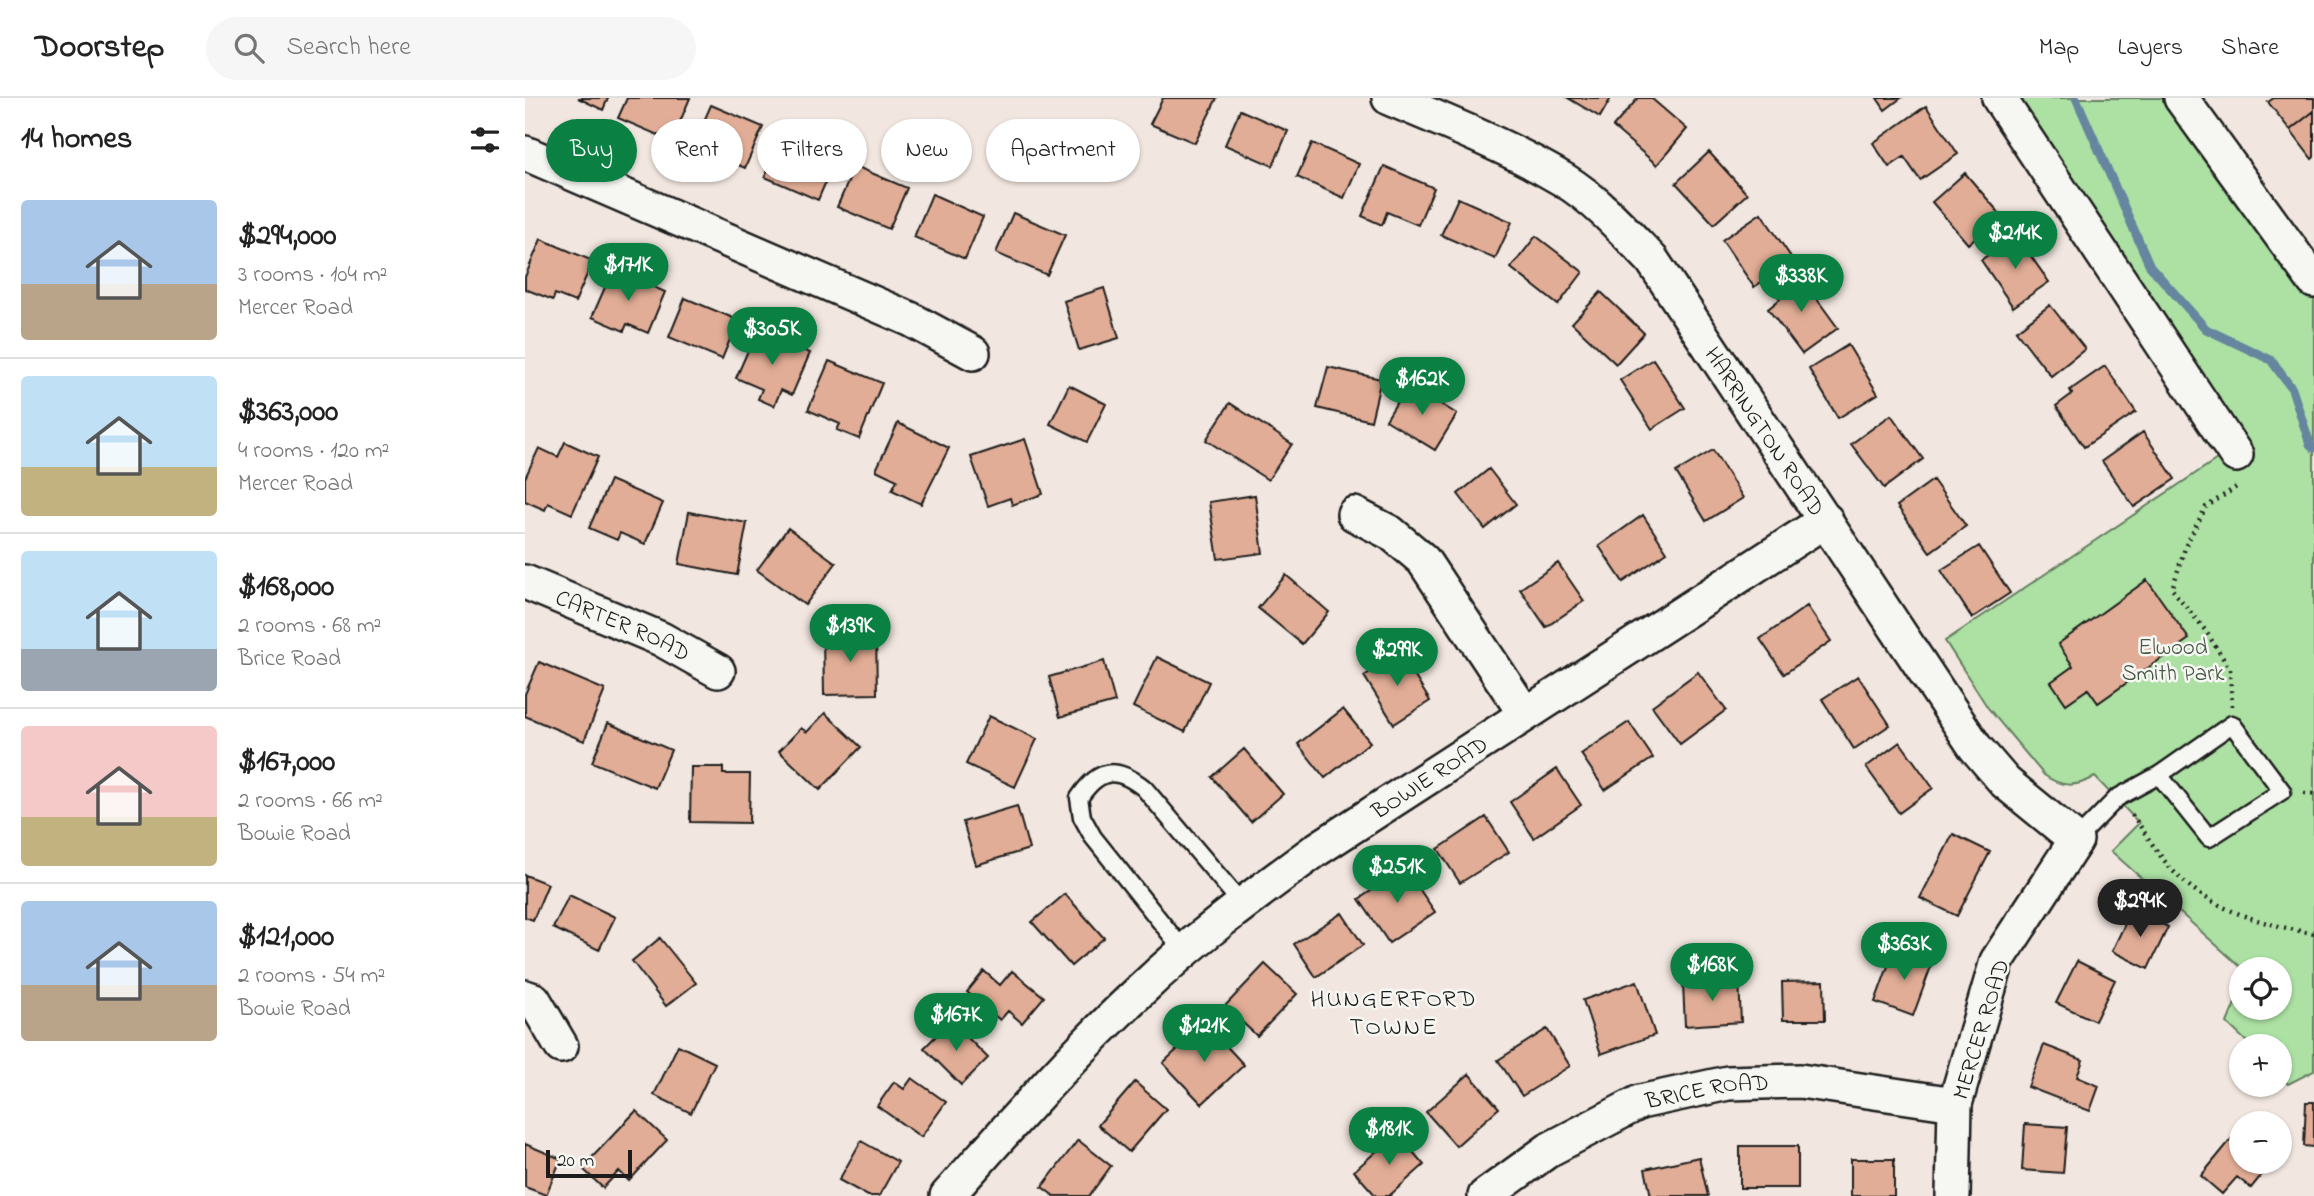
<!DOCTYPE html>
<html lang="en">
<head>
<meta charset="utf-8">
<style>
  body { margin:0; font-family:"Indie Flower",sans-serif; background:#f6f6f6; color:#222; height:100vh; display:flex; flex-direction:column; font-size:26px; white-space:nowrap }
  * { box-sizing:border-box; margin:0 }
  p { font-size:23px; color:#767676 }
  .icon { flex:none; width:38px; height:38px; fill:none; stroke:currentColor; stroke-width:2; stroke-linecap:round; stroke-linejoin:round }
  .map { position:relative; flex:1; overflow:hidden }
  .drawer { display:flex; flex-direction:column; background:#fff; width:525px }
  .drawer>* { flex:none }
  .top-card { position:absolute; left:21px; top:21px; width:665px; height:63px; display:flex; gap:14px }
  .tools { position:absolute; left:1704px; top:859px; display:grid; gap:14px }
  .tools a { display:grid; place-items:center; width:63px; height:63px; border-radius:50%; background:#fff; box-shadow:0 2px 5px #0004; font-size:35px }
  .scale { position:absolute; left:21px; bottom:18px; width:86px; box-sizing:border-box; padding-left:7px; border:4px solid #1c1c1c; border-top:0; font-size:19px; line-height:24px; white-space:nowrap; color:#1c1c1c; -webkit-text-stroke:5px #f6f6f2; paint-order:stroke }
  .price { position:absolute; translate:-50% -60px; padding:0 16px; border-radius:24px; background:#0b8043; color:#fff; font-size:23px; line-height:46px; filter:drop-shadow(0 2px 4px #0008) }
  .price::after { content:''; position:absolute; left:50%; top:42px; width:21px; height:16px; margin-left:-10px; background:inherit; clip-path:polygon(0 0,100% 0,50% 100%) }
  .price.selected { background:#222; color:#fff }
  ul { padding:0; list-style:none }
  li { display:flex; align-items:center; gap:21px; height:175px; padding:0 21px }
  li+li { border-top:2px solid #e0e0e0 }
  li span { display:grid; place-items:center; flex:none; width:196px; height:140px; border-radius:7px; color:#555 }
  li>.icon { margin-inline-start:auto }
  span .icon { width:84px; height:84px; fill:#fffc; stroke-width:1 }
  li b { font-size:30px }
  h2 { display:flex; justify-content:space-between; align-items:center; height:84px; padding:0 21px; font-size:30px }
  .tag { padding:0 24px; border-radius:32px; background:#fff; box-shadow:0 2px 5px #0004; font-size:24px; line-height:63px }
  .tag.selected { background:#0b8043; color:#fff }
  header { display:flex; align-items:center; gap:42px; box-sizing:border-box; height:98px; padding:0 35px; background:#fff; border-bottom:2px solid #e0e0e0 }
  header strong { font-size:33px }
  nav { display:flex; gap:38px; margin-inline-start:auto; font-size:24px }
  .search { width:490px; height:63px; background:#f6f6f6; display:flex; align-items:center; gap:18px; box-sizing:border-box; padding:0 24px; border-radius:38px; color:#767676; font-size:26px }
  main { display:flex; flex:1; min-height:0 }
  .map>svg:first-child { display:block }
</style>
</head>
<body>
<header>
<strong>Doorstep</strong>
<div class="search"><svg class="icon" aria-label="search" viewBox="0 0 24 24"><circle cx="10" cy="10" r="6"/><path d="M15 15l6 6"/></svg>Search here</div>
<nav><a>Map</a><a>Layers</a><a>Share</a></nav>
</header>
<main>
<section class="drawer">
<h2>14 homes<svg class="icon" aria-label="filters" viewBox="0 0 24 24"><path d="M4 7h16M4 17h16"/><circle cx="9" cy="7" r="2"/><circle cx="15" cy="17" r="2"/></svg></h2>
<ul>
<li><span style="background:linear-gradient(#a9c7e8 60%,#b9a48a 0)"><svg class="icon" aria-label="home" viewBox="0 0 24 24"><path d="M3 11l9-7 9 7M6 9v11h12V9"/></svg></span><div><b>$294,000</b><p>3 rooms · 104 m²</p><p>Mercer Road</p></div></li>
<li><span style="background:linear-gradient(#bfe0f5 65%,#c2b280 0)"><svg class="icon" aria-label="home" viewBox="0 0 24 24"><path d="M3 11l9-7 9 7M6 9v11h12V9"/></svg></span><div><b>$363,000</b><p>4 rooms · 120 m²</p><p>Mercer Road</p></div></li>
<li><span style="background:linear-gradient(#bfe0f5 70%,#9aa5b1 0)"><svg class="icon" aria-label="home" viewBox="0 0 24 24"><path d="M3 11l9-7 9 7M6 9v11h12V9"/></svg></span><div><b>$168,000</b><p>2 rooms · 68 m²</p><p>Brice Road</p></div></li>
<li><span style="background:linear-gradient(#f6c9c9 65%,#c2b280 0)"><svg class="icon" aria-label="home" viewBox="0 0 24 24"><path d="M3 11l9-7 9 7M6 9v11h12V9"/></svg></span><div><b>$167,000</b><p>2 rooms · 66 m²</p><p>Bowie Road</p></div></li>
<li><span style="background:linear-gradient(#a9c7e8 60%,#b9a48a 0)"><svg class="icon" aria-label="home" viewBox="0 0 24 24"><path d="M3 11l9-7 9 7M6 9v11h12V9"/></svg></span><div><b>$121,000</b><p>2 rooms · 54 m²</p><p>Bowie Road</p></div></li>
</ul>
</section>
<div class="map">
<svg width="1789" height="1098" viewBox="0 0 1789 1098">
  <rect width="100%" height="100%" fill="#f2e7e0"/>
  <filter id="ink" filterUnits="userSpaceOnUse"><feTurbulence type="fractalNoise" baseFrequency=".0143" numOctaves="2"/><feDisplacementMap in="SourceGraphic" scale="14" xChannelSelector="R" yChannelSelector="G"/><feConvolveMatrix kernelMatrix="1 2 1 2 8 2 1 2 1" color-interpolation-filters="sRGB"/></filter>
  <g filter="url(#ink)">
    <!-- green -->
    <path fill="#ace1a3" stroke="#647e60" stroke-width="2" d="M1474,0H1656L1789,183V973L1763,986L1755,978V948H1726L1702,925L1717,888V910H1755V872L1718,871L1586,753L1614,725L1570,679C1551,689 1537,690 1519,677L1463,610L1420,543L1707,351Z"/>
    <g fill="none" stroke-linecap="round" stroke-linejoin="round">
      <!-- stream -->
      <path stroke="#65869e" stroke-width="9" d="M1551,0L1625,168L1681,231L1746,262L1767,291L1785,346L1789,350"/>
    </g>
    <!-- building -->
    <path fill="#e2ad96" stroke="#1c1c1c" stroke-width="2" d="M53,0H83L78,12Z
      M102,0H165L147,43L93,20Z
      M638,0H692L670,45L625,26Z
      M1043,0H1086L1075,19Z
      M1113,0H1126L1162,31L1132,67L1088,29Z
      M1352,0H1376L1360,12Z
      M1749,0H1789V13L1765,32L1743,4Z
      M186,7L238,29L220,70L168,48Z
      M1401,8L1433,56L1395,82L1379,59L1364,69L1348,45Z
      M715,12L763,33L748,68L700,47Z
      M1789,13V59L1787,61L1765,32Z
      M303,29L321,37L293,102L240,79L260,32L296,47Z
      M787,45L834,66L819,100L772,79Z
      M1184,54L1222,96L1189,126L1151,85Z
      M330,68L382,90L364,131L312,109Z
      M859,68L909,90L893,127L862,114L857,127L837,118Z
      M1440,75L1476,117L1443,146L1407,104Z
      M407,96L458,119L440,161L389,139Z
      M933,100L987,124L970,161L916,137Z
      M488,115L540,137L522,177L471,155Z
      M1236,115L1268,162L1229,189L1197,142Z
      M1491,137L1524,184L1488,209L1456,162Z
      M1011,138L1058,174L1033,207L986,170Z
      M16,141L68,163L50,204L30,196L28,202L0,191V179Z
      M88,171L140,194L123,235L102,226L99,233L67,219Z
      M1273,175L1313,230L1277,256L1243,211L1255,201L1249,193Z
      M579,190L594,240L554,252L539,203Z
      M1076,194L1119,235L1091,266L1047,225Z
      M160,200L213,222L197,261L144,239Z
      M1525,207L1560,251L1526,278L1491,233Z
      M232,232L285,255L267,297L256,292L249,308L233,301L237,291L211,280Z
      M1323,247L1353,296L1313,320L1284,271Z
      M1128,261L1160,310L1127,331L1095,282Z
      M304,263L357,285L334,341L312,332L315,326L283,312Z
      M1580,268L1611,314L1559,349L1531,308L1547,296L1545,292Z
      M803,269L856,281L846,323L792,310Z
      M883,286L932,316L910,352L861,322Z
      M544,287L581,306L562,344L525,326Z
      M705,305L767,346L743,382L681,342Z
      M1366,317L1398,361L1359,390L1326,346Z
      M373,325L424,350L396,406L367,392L372,382L351,372Z
      M1618,334L1650,381L1609,409L1577,363Z
      M500,341L518,396L487,407L485,400L463,408L446,359Z
      M40,344L73,359L47,416L23,405L20,412L0,403V380L14,350L33,359Z
      M1188,352L1218,400L1181,423L1151,374Z
      M964,371L991,406L960,431L933,396Z
      M85,382L138,405L120,446L95,435L92,442L64,430Z
      M1408,382L1441,428L1405,454L1372,408Z
      M730,397L738,455L693,461L684,404Z
      M164,414L222,425L212,477L154,466Z
      M1118,417L1142,454L1098,484L1074,448Z
      M263,430L311,465L280,507L232,472Z
      M1454,448L1485,495L1447,520L1416,472Z
      M1033,465L1059,503L1021,529L995,491Z
      M761,477L804,514L777,546L733,510Z
      M1622,482L1664,541L1573,605L1563,591L1541,606L1526,584L1548,568L1533,546Z
      M1282,508L1306,543L1259,576L1235,541Z
      M351,535L352,596L299,597L298,537Z
      M875,555L905,603L869,626L839,578Z
      M632,559L684,584L660,634L608,609Z
      M579,563L590,604L535,619L524,579Z
      M14,564L80,592L59,643L0,618V596Z
      M1173,574L1201,612L1155,646L1127,608Z
      M1333,578L1365,627L1329,651L1297,601Z
      M818,611L845,644L800,680L773,646Z
      M300,615L336,649L295,692L254,653L276,630L282,634Z
      M464,618L512,641L490,689L441,666Z
      M1104,624L1128,660L1080,692L1056,656Z
      M83,625L146,652L130,690L67,664Z
      M1375,644L1408,690L1374,715L1341,669Z
      M719,651L758,696L726,724L687,679Z
      M166,669H198V676H225L224,725L165,724Z
      M1032,671L1056,707L1009,740L985,704Z
      M492,708L504,751L451,767L438,724Z
      M961,719L984,754L935,785L913,751Z
      M1428,736L1465,754L1432,818L1395,800Z
      M880,770L910,814L864,845L834,801Z
      M0,777L23,786L8,822L0,819Z
      M540,796L579,840L546,868L507,824Z
      M44,797L90,819L74,852L28,830Z
      M1607,811L1643,829L1623,871L1587,853Z
      M817,815L838,847L791,879L769,846Z
      M135,840L171,885L141,908L107,863Z
      M1370,849L1408,863L1388,918L1350,904Z
      M1552,863L1590,882L1570,923L1531,905Z
      M740,866L772,896L732,938L700,908Z
      M459,873L475,887L487,873L519,899L497,925L483,913L475,922L442,894Z
      M1214,882L1216,924L1160,928L1158,886Z
      M1112,883L1130,937L1076,956L1058,902Z
      M1299,883L1300,922H1258L1257,884Z
      M426,923L463,960L436,987L399,950Z
      M680,925L719,967L677,1006L638,965Z
      M1022,931L1045,968L997,998L973,962Z
      M153,947L190,965L166,1015L129,997Z
      M1519,947L1558,962L1552,979L1574,988L1565,1013L1503,989Z
      M944,976L974,1010L931,1048L901,1014Z
      M387,980L421,1004L396,1039L352,1008L369,984L379,991Z
      M610,984L641,1011L604,1054L573,1027Z
      M1781,1004H1789V1049L1779,1048Z
      M111,1013L142,1042L104,1083L94,1073L78,1090L57,1070Z
      M1500,1026L1542,1029L1538,1075L1497,1072Z
      M1717,1028V1064H1747L1726,1090L1712,1079L1697,1096L1676,1078Z
      M872,1035L899,1067L864,1098H851L829,1073Z
      M553,1042L586,1068L564,1098H529L517,1089Z
      M336,1043L373,1064L354,1098H343L314,1082Z
      M0,1046L36,1061L21,1097L0,1089Z
      M1215,1048H1273V1090H1215Z
      M1174,1059L1183,1098H1126L1120,1071Z
      M1326,1061H1369V1098H1326Z"/>
    <g fill="none" stroke-linecap="round" stroke-linejoin="round">
      <!-- lane casing -->
      <g stroke="#1c1c1c" stroke-width="21">
        <path id="lane" d="M1551,742L1592,700L1634,677L1707,626L1757,693L1684,740L1634,677
          M659,853L568,739L557,719L554,700C574,670 591,668 619,690L717,806"/>
      </g>
      <!-- street casing -->
      <g stroke="#1c1c1c" stroke-width="38">
        <g id="street">
          <path id="s1" d="M864,0C923,25 984,49 1039,82C1073,103 1100,134 1127,162L1450,649L1480,684L1551,742L1472,863L1430,1006L1428,1098"/>
          <path d="M1474,0L1711,357"/>
          <path d="M1656,0L1789,183"/>
          <path d="M0,55L385,221L448,255"/>
          <path d="M829,416L866,435L898,462L1000,616"/>
          <path id="s2" d="M0,484L136,541L193,573"/>
          <path d="M0,899L9,902L36,948"/>
          <path id="s3" d="M422,1098C485,1028 547,956 616,892C670,840 731,796 791,752L1301,422"/>
          <path id="s4" d="M960,1098L1025,1051L1115,1004L1203,985L1275,983L1430,1006"/>
        </g>
      </g>
      <!-- path -->
      <path stroke="#1c1c1c" stroke-width="4.5" stroke-dasharray="2 5" stroke-linecap="butt" d="M1707,608L1705,571L1680,532L1647,491L1661,447L1681,409L1713,388
        M1779,695L1789,696
        M1607,717C1618,731 1627,747 1638,761C1675,810 1731,824 1789,836"/>
      <!-- lane -->
      <use href="#lane" stroke="#f6f6f2" stroke-width="16"/>
      <!-- street -->
      <use href="#street" stroke="#f6f6f2" stroke-width="33"/>
    </g>
  </g>
  <g text-anchor="middle" stroke-width="5" stroke-linejoin="round" paint-order="stroke">
    <!-- street labels -->
    <g font-size="23" fill="#1c1c1c" stroke="#f6f6f2">
      <text dy="8" stroke="none"><textPath href="#s1" startOffset="518">HARRINGTON ROAD</textPath></text>
      <text dy="8" stroke="none"><textPath href="#s2" startOffset="107">CARTER ROAD</textPath></text>
      <text dy="8" stroke="none"><textPath href="#s3" startOffset="642">BOWIE ROAD</textPath></text>
      <text transform="translate(1455 931) rotate(-73)" y="8">MERCER ROAD</text>
      <text dy="8" stroke="none"><textPath href="#s4" startOffset="250">BRICE ROAD</textPath></text>
    </g>
    <!-- park labels -->
    <g font-size="23" fill="#475744" stroke="#f6f6f2">
      <text x="1648" y="556">Elwood<tspan x="1648" dy="26">Smith Park</tspan></text>
    </g>
    <!-- neighbourhood labels -->
    <g font-size="24" letter-spacing="2" fill="#1c1c1c" stroke="#f6f6f2">
      <text x="869" y="908">HUNGERFORD<tspan x="869" dy="28">TOWNE</tspan></text>
    </g>
  </g>
</svg>
<div class="tools">
<a><svg class="icon" aria-label="locate" viewBox="0 0 24 24"><circle cx="12" cy="12" r="6"/><path d="M12 2v4M12 18v4M2 12h4M18 12h4"/></svg></a>
<a>+</a>
<a>−</a>
</div>
<div class="scale">20 m</div>
<b class="price" style="left:1490px;top:173px">$214K</b>
<b class="price" style="left:103px;top:205px">$171K</b>
<b class="price" style="left:1276px;top:216px">$338K</b>
<b class="price" style="left:247px;top:269px">$305K</b>
<b class="price" style="left:897px;top:319px">$162K</b>
<b class="price" style="left:325px;top:566px">$139K</b>
<b class="price" style="left:872px;top:590px">$299K</b>
<b class="price" style="left:872px;top:807px">$251K</b>
<b class="price selected" style="left:1615px;top:841px">$294K</b>
<b class="price" style="left:1379px;top:884px">$363K</b>
<b class="price" style="left:1187px;top:905px">$168K</b>
<b class="price" style="left:431px;top:955px">$167K</b>
<b class="price" style="left:679px;top:966px">$121K</b>
<b class="price" style="left:864px;top:1069px">$181K</b>
<div class="top-card">
<a class="tag selected">Buy</a>
<a class="tag">Rent</a>
<a class="tag">Filters</a>
<a class="tag">New</a>
<a class="tag">Apartment</a>
</div>
</div>
</main>
</body>
</html>
